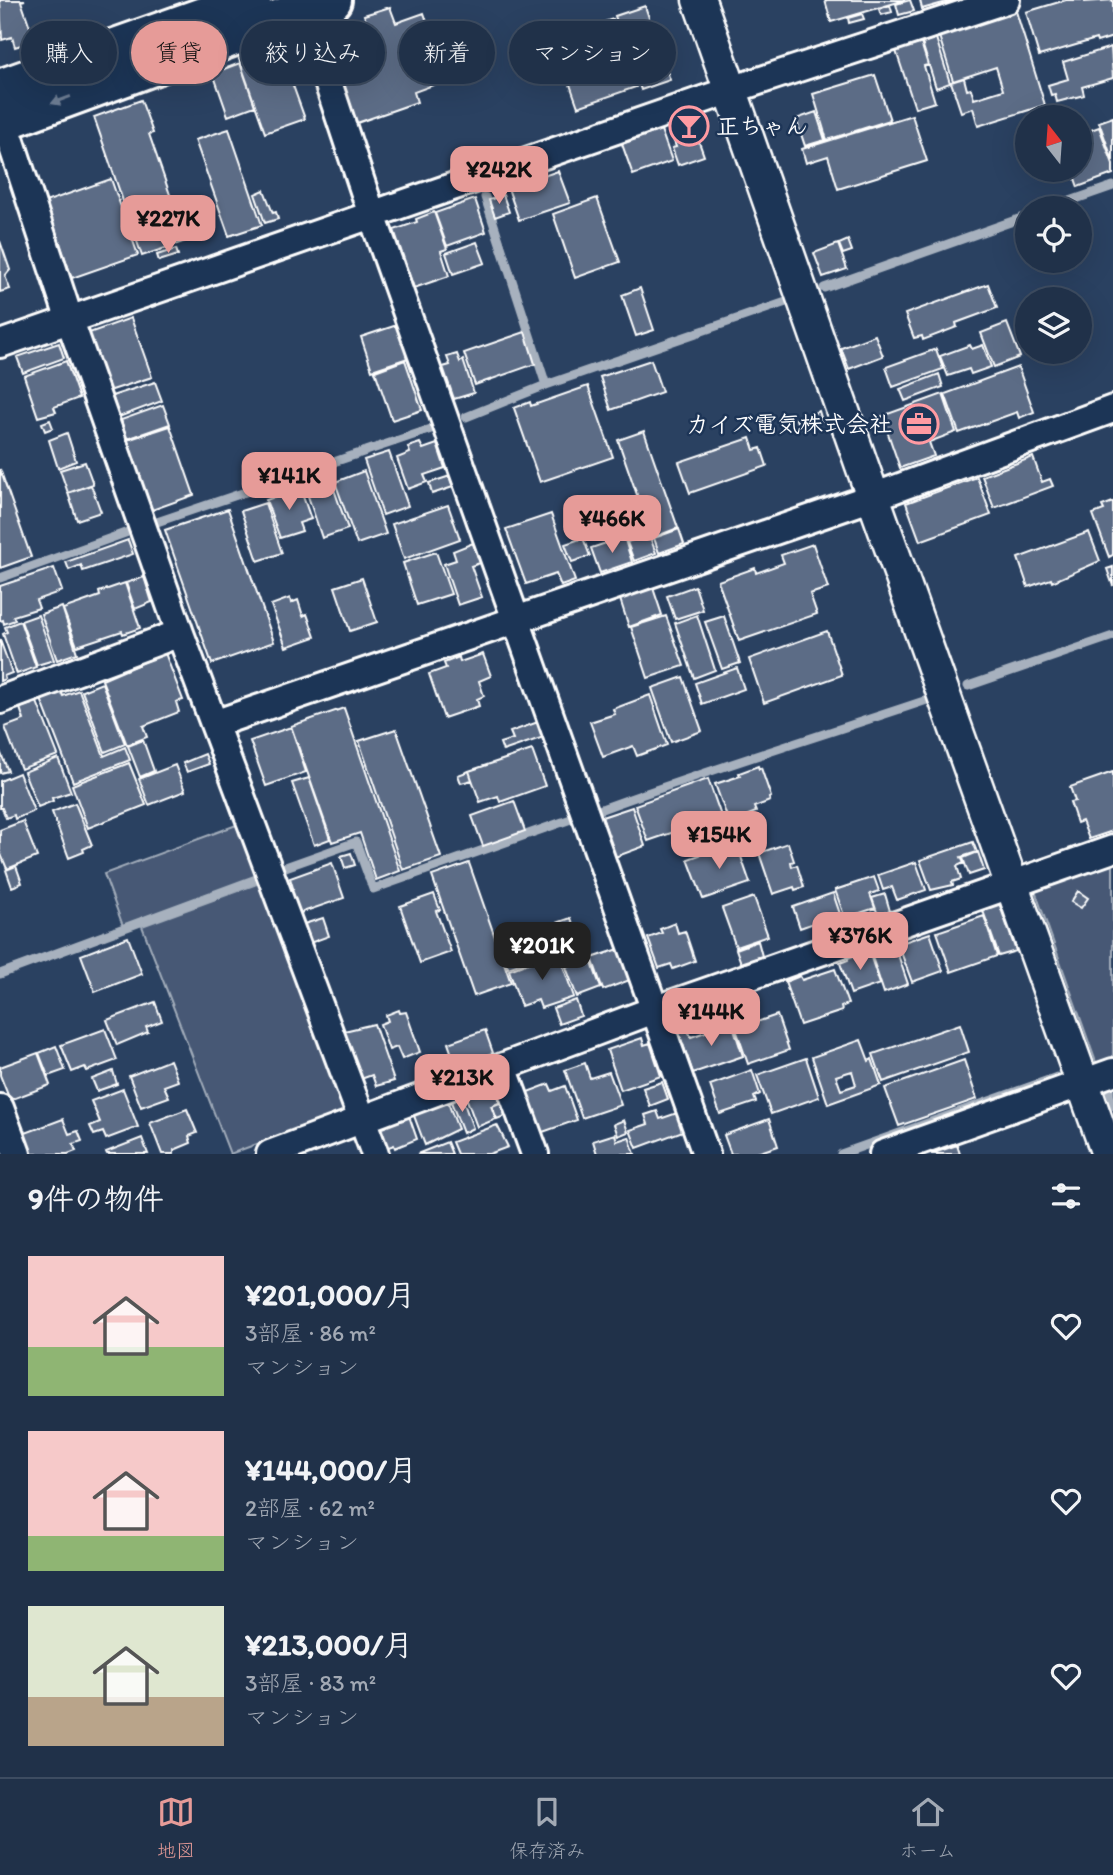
<!DOCTYPE html>
<html lang="ja">
<head>
<meta charset="utf-8">
<style>
  body { margin:0; font-family:Itim,"Klee One",sans-serif; background:#2d3d53; color:#f1f3f6; height:100vh; display:flex; flex-direction:column; font-size:26px; white-space:nowrap }
  * { box-sizing:border-box; margin:0 }
  p { font-size:23px; color:#a2a9b4 }
  .icon { flex:none; width:38px; height:38px; fill:none; stroke:currentColor; stroke-width:2; stroke-linecap:round; stroke-linejoin:round }
  .map { position:relative; height:1154px; overflow:hidden }
  .drawer { display:flex; flex-direction:column; background:#203149; flex:1 }
  .drawer>* { flex:none }
  .hud { position:absolute; left:21px; top:21px; width:700px; height:63px; display:flex; gap:14px }
  .needle { width:46px; rotate:343deg }
  .tools { position:absolute; left:1015px; top:105px; display:grid; gap:14px }
  .tools a { display:grid; place-items:center; width:77px; height:77px; border-radius:50%; background:#203149; box-shadow:0 7px 28px #0002,0 0 0 2px #3d4c61; font-size:35px }
  .price { position:absolute; translate:-50% -60px; padding:0 16px; border-radius:14px; background:#e69b98; color:#111; font-size:23px; line-height:46px; filter:drop-shadow(0 2px 4px #0008) }
  .price::after { content:''; position:absolute; left:50%; top:42px; width:21px; height:16px; margin-left:-10px; background:inherit; clip-path:polygon(0 0,100% 0,50% 100%) }
  .price.on { background:#222; color:#fff }
  ul { padding:0; list-style:none }
  li { display:flex; align-items:center; gap:21px; height:175px; padding:0 28px }
  li span { display:grid; place-items:center; flex:none; width:196px; height:140px; border-radius:0px; color:#555 }
  li>.icon { margin-inline-start:auto }
  span .icon { width:84px; height:84px; fill:#fffc; stroke-width:1 }
  li b { font-size:30px }
  h2 { display:flex; justify-content:space-between; align-items:center; height:84px; padding:0 28px; font-size:30px }
  .tag { padding:0 24px; border-radius:32px; background:#203149; box-shadow:0 7px 28px #0002,0 0 0 2px #3d4c61; font-size:24px; line-height:63px }
  .tag.on { background:#e69b98; color:#111 }
  .menu { display:flex; justify-content:space-around; align-items:center; height:98px; border-top:2px solid #3d4c61; background:#203149; font-size:19px; color:#a2a9b4 }
  .menu a { display:grid; justify-items:center; gap:4px }
  .menu .on { color:#e69b98 }
  .map>svg:first-child { display:block }
</style>
</head>
<body>
<div class="map">
<svg width="1113" height="1154" viewBox="0 0 1113 1154">
  <rect width="100%" height="100%" fill="#2a4161"/>
  <filter id="ink" filterUnits="userSpaceOnUse"><feTurbulence type="fractalNoise" baseFrequency=".0143" numOctaves="2"/><feDisplacementMap in="SourceGraphic" scale="14" xChannelSelector="R" yChannelSelector="G"/><feConvolveMatrix kernelMatrix="1 2 1 2 8 2 1 2 1" color-interpolation-filters="sRGB"/></filter>
  <g filter="url(#ink)">
    <!-- green -->
    <path fill="#465975" stroke="#a2acba" stroke-width="2" d="M239,824L258,876L123,926L104,874Z
      M1113,860V1110L1034,888Z
      M265,881L346,1111L230,1154L142,926Z"/>
    <g fill="none" stroke-linecap="round" stroke-linejoin="round">
      <!-- stream -->
      <path stroke="#a7b1be" stroke-width="9" d="M485,197L546,385
        M1050,208L1113,186
        M824,288L1027,216
        M466,417L546,385L786,302
        M157,522L434,428
        M0,578L128,532
        M968,686L1113,636
        M599,810C708,770 817,737 927,700
        M277,870L356,842L373,889L571,819
        M0,974L259,878
        M1107,1089L1113,1104
        M841,1154L1057,1077"/>
    </g>
    <!-- building -->
    <path fill="#5b6c86" stroke="#fff" stroke-width="2" fill-rule="evenodd" d="M0,0H25L21,1L31,30L27,32L30,42L15,47L12,37L2,40Z
      M825,0H905L831,22Z
      M910,0L914,11L899,15L896,4Z
      M920,0H954L922,9Z
      M1066,0H1085V2L1113,0V37L1097,42L1096,39L1039,56L1026,12Z
      M890,5L892,12L881,15L879,9Z
      M645,6L670,80L641,90L615,16Z
      M390,7L396,23L424,13L447,80L414,92L417,102L357,123L340,75L342,74L336,55L344,52L340,42L370,32L364,15Z
      M1015,8L1045,105L978,126L973,108L961,112L951,82L964,78L967,90L971,89L974,99L1003,90L996,67L953,81L938,33Z
      M862,14L864,19L849,23L848,18Z
      M613,19L636,87L578,107L554,39Z
      M936,38L950,83L936,88L922,43Z
      M921,43L928,65L924,66L935,102L915,108L896,51Z
      M279,45L284,60L289,58L296,79L291,80L305,119L265,133L239,59Z
      M1111,47L1113,78L1082,87L1084,95L1057,102L1055,94L1051,95L1048,85L1068,79L1063,62Z
      M240,63L255,106L228,116L213,73Z
      M875,75L890,120L827,140L813,94Z
      M141,100L153,133L149,134L186,241L142,256L94,117Z
      M816,112L825,140L805,146L796,119Z
      M912,115L927,161L838,189L828,156L806,163L802,149Z
      M690,117L704,156L678,165L672,148L676,147L668,124Z
      M1113,117V161L1099,122Z
      M1099,127L1113,164V174L1078,187L1072,170H1080V134Z
      M229,129L262,225L229,236L195,140Z
      M661,130L672,161L633,175L622,144Z
      M558,171L570,203L519,220L508,188Z
      M111,179L138,255L72,278L45,202Z
      M264,190L273,213L276,212L278,219L265,223L255,194Z
      M503,195L509,212L495,217L489,200Z
      M597,198L620,262L575,278L553,214Z
      M475,199L486,232L447,246L435,213Z
      M434,212L447,249L441,251L449,276L414,288L394,230L417,222L416,219Z
      M848,240L852,251L843,254L839,244Z
      M0,241L10,270L5,276L10,289L0,292Z
      M477,242L485,263L453,274L446,253Z
      M838,244L847,269L823,277L814,253Z
      M176,249L178,255L159,261L157,255Z
      M988,284L997,308L956,323L957,327L923,340L922,336L914,338L905,314Z
      M640,288L654,330L636,336L622,295Z
      M131,318L152,377L109,391L89,333Z
      M1007,323L1020,357L994,367L981,333Z
      M397,325L408,358L372,370L361,337Z
      M525,332L535,364L475,385L464,353Z
      M875,335L883,356L849,369L841,348Z
      M59,343L64,358L23,373L17,357Z
      M970,345L972,349L983,345L991,367L971,374L969,369L948,376L940,356Z
      M936,349L943,369L893,387L886,367Z
      M457,354L460,362L463,360L474,393L454,399L443,367L450,365L447,357Z
      M405,360L422,410L392,420L375,371Z
      M651,360L662,392L611,410L600,377Z
      M66,361L79,398L54,407L56,412L38,417L24,376Z
      M1018,367L1034,412L1019,418L1017,412L959,433L945,394Z
      M939,374L943,387L905,401L900,389Z
      M155,382L162,401L119,417L112,396Z
      M588,386L613,457L540,482L514,408L530,402L531,406Z
      M943,394L956,432L929,442L934,456L900,468L882,416Z
      M163,405L170,424L127,439L121,420Z
      M819,411L822,421L799,428L796,419Z
      M50,420L53,428L45,431L42,423Z
      M170,426L194,495L152,510L127,440Z
      M644,431L678,528L652,538L618,440Z
      M67,433L76,461L58,468L49,440Z
      M750,438L754,450L761,448L767,466L690,493L679,462Z
      M420,443L423,449L437,444L445,468L424,475L427,482L408,489L397,458L410,453L408,447Z
      M389,452L408,506L383,515L364,460Z
      M1033,457L1042,482L1050,479L1053,486L994,508L982,476Z
      M85,462L93,484L68,493L60,470Z
      M0,469L31,557L0,568Z
      M364,471L386,534L357,544L335,482Z
      M450,476L453,487L432,494L429,483Z
      M977,477L991,515L920,541L906,503Z
      M330,478L348,529L322,538L305,487Z
      M91,485L101,512L77,520L68,493Z
      M300,488L311,519L299,523L302,531L280,538L266,500Z
      M1113,502V555L1109,557L1093,514L1104,510L1102,506Z
      M265,503L282,553L258,561L241,511Z
      M448,505L460,539L404,559L392,524Z
      M228,509L274,642L212,664L165,530Z
      M551,514L575,581L561,586L556,574L526,584L506,529Z
      M679,529L684,544L659,553L654,538Z
      M1089,532L1100,561L1052,582L1051,579L1028,587L1018,558Z
      M649,535L656,553L634,561L627,542Z
      M624,537L632,562L600,573L591,548Z
      M583,538L590,556L572,562L565,544Z
      M128,540L133,554L83,571L81,565L69,570L66,562Z
      M473,543L480,563L471,566L482,597L458,605L444,564L456,560L453,551Z
      M813,544L828,588L810,594L817,614L739,641L718,581L755,568L756,573L784,563L781,555Z
      M436,552L451,594L417,605L403,563Z
      M1113,567V586L1107,569Z
      M54,568L62,591L36,600L39,608L13,616L15,620L4,624L3,620L0,621V586Z
      M144,577L152,602L135,609L126,583Z
      M362,578L377,622L350,631L335,587Z
      M125,583L140,628L123,634L122,631L77,646L63,609L100,596L99,592Z
      M652,585L662,615L629,627L619,596Z
      M695,586L703,610L675,619L667,596Z
      M290,598L291,603L298,600L303,616L307,614L315,637L286,647L271,605Z
      M62,607L77,653L57,660L41,614Z
      M38,615L54,660L37,665L21,621Z
      M697,615L715,670L694,678L675,623Z
      M666,616L684,666L648,678L631,627Z
      M724,616L740,663L722,669L705,622Z
      M20,621L36,667L17,674L3,634L7,632L5,627Z
      M827,631L842,675L764,703L749,659Z
      M0,640L12,673L4,676L5,679L0,681Z
      M165,653L183,700L176,702L179,712L143,726L147,737L127,745L102,680Z
      M483,654L491,676L479,681L484,696L477,699L479,706L444,718L429,674L446,668L444,663L459,657L460,662Z
      M737,668L744,689L702,704L695,683Z
      M683,677L702,731L671,742L652,688Z
      M102,683L125,744L105,752L82,691Z
      M79,690L104,756L125,747L130,760L73,782L41,699L61,692L63,696Z
      M650,695L667,745L637,756L633,746L603,757L590,722L615,714L613,709Z
      M37,702L58,755L21,769L5,727L24,720L20,708Z
      M344,708L400,871L376,880L360,833L332,842L291,726Z
      M538,722L544,737L503,751L500,743L513,739L510,732Z
      M291,727L306,772L266,786L250,741Z
      M396,729L441,857L403,870L359,741Z
      M143,740L154,771L140,777L128,746Z
      M532,750L545,786L500,802L498,796L480,802L469,771Z
      M0,751L8,771L0,773Z
      M205,754L209,764L187,772L183,763Z
      M58,758L71,792L52,798L53,801L38,807L24,772Z
      M129,763L146,805L88,828L72,785Z
      M175,765L185,791L149,805L139,779Z
      M758,766L759,769L761,768L771,797L769,798L770,801L754,807L756,812L748,815L749,818L730,825L715,784L740,776L739,773Z
      M469,771L472,780L461,783L458,775Z
      M1113,772V831L1089,839L1082,821L1077,823L1070,802L1075,801L1070,787Z
      M19,773L34,811L15,819L14,815L6,818L2,808H0V781Z
      M309,778L330,839L314,845L292,783Z
      M708,779L721,816L648,841L635,805Z
      M514,801L525,831L483,846L472,816Z
      M75,803L92,845L83,849L84,852L69,858L52,812Z
      M632,807L645,846L615,857L602,817Z
      M23,821L37,857L7,869L0,852V830Z
      M736,842L750,883L703,899L688,859Z
      M973,842L977,852L961,857L964,863L957,866L961,879L952,882L953,885L931,890L920,860Z
      M788,843L794,861L791,862L792,867L797,865L804,887L795,890L794,887L773,894L759,853Z
      M978,852L984,870L969,875L963,858Z
      M351,853L355,865L345,868L341,856Z
      M916,862L926,890L897,900L892,887L883,890L878,875Z
      M332,863L344,898L297,914L289,889L293,888L290,878Z
      M469,863L511,983L474,996L432,876Z
      M16,866L22,883L12,887L6,870Z
      M874,877L879,891L870,894L875,908L845,918L835,890Z
      M1078,891L1088,898L1081,908L1071,902Z
      M833,893L840,914L800,928L793,907Z
      M434,894L440,910L436,911L451,952L420,963L400,906Z
      M885,894L890,911L878,915L872,898Z
      M754,897L768,936L736,947L722,908Z
      M999,903L1016,951L999,956L982,908Z
      M984,916L997,956L951,972L937,932Z
      M323,918L329,936L307,944L301,925Z
      M571,918L580,943L508,968L499,943Z
      M675,923L678,933L685,931L695,961L673,969L671,964L659,968L648,938L662,933L660,929Z
      M930,933L943,971L912,982L898,944Z
      M128,937L142,974L95,992L81,955Z
      M893,940L908,984L884,993L869,948Z
      M758,941L762,956L741,963L736,949Z
      M619,949L630,980L603,990L592,958Z
      M860,951L861,955L869,952L880,984L851,994L840,963L848,960L847,956Z
      M558,952L574,997L541,1008L538,1000L521,1006L509,970Z
      M590,958L601,988L577,997L566,967Z
      M835,969L848,1004L841,1007L842,1011L800,1025L785,982L800,976L802,980Z
      M576,1000L581,1016L559,1024L553,1008Z
      M155,1002L162,1021L146,1027L148,1032L117,1045L107,1020Z
      M399,1010L400,1013L406,1012L420,1052L402,1059L397,1047L389,1050L380,1024L388,1021L386,1015Z
      M777,1015L789,1050L748,1064L736,1029Z
      M732,1023L743,1056L693,1073L679,1033L688,1030L691,1037Z
      M374,1024L394,1081L376,1086L372,1075L361,1079L344,1031Z
      M960,1024L969,1052L883,1082L873,1054Z
      M105,1029L117,1060L87,1071L85,1067L72,1072L61,1045Z
      M485,1030L493,1053L456,1066L448,1043Z
      M642,1038L644,1045L650,1043L661,1076L621,1090L607,1050Z
      M861,1040L869,1061L872,1059L881,1085L828,1104L812,1057ZM852,1071L856,1085L841,1090L836,1076Z
      M56,1046L65,1070L48,1076L39,1053Z
      M38,1053L50,1085L10,1100L0,1075V1067Z
      M806,1058L819,1097L771,1114L757,1075Z
      M170,1060L178,1081L164,1086L169,1097L141,1107L129,1076Z
      M964,1060L977,1099L899,1126L885,1088Z
      M585,1063L590,1078L609,1072L621,1105L582,1118L565,1070Z
      M752,1070L760,1094L754,1097L756,1102L720,1114L710,1085Z
      M113,1071L117,1084L97,1091L92,1079Z
      M662,1082L668,1099L650,1106L643,1088Z
      M500,1084L506,1100L491,1106L496,1119L477,1127L466,1097Z
      M549,1084L552,1091L565,1086L577,1120L540,1133L525,1093Z
      M123,1089L138,1127L106,1139L103,1132L94,1135L90,1126L100,1122L91,1101Z
      M461,1095L473,1128L463,1133L450,1099Z
      M447,1100L458,1129L425,1145L413,1113Z
      M505,1101L510,1114L497,1119L492,1106Z
      M187,1109L197,1133L189,1136L191,1143L174,1150V1154H162L150,1123Z
      M657,1111L660,1119L677,1113L683,1131L637,1148L630,1130L648,1124L645,1115Z
      M409,1116L417,1139L395,1148L394,1145L386,1148L379,1128Z
      M63,1119L69,1134L78,1131L82,1141L73,1144L76,1151L68,1154H28L20,1135Z
      M769,1119L778,1146L754,1154H731L724,1135Z
      M624,1120L628,1132L618,1136L614,1124Z
      M497,1125L508,1147L489,1154H457L452,1142Z
      M615,1134L617,1141L629,1137L635,1154H597L593,1141Z
      M142,1138L148,1154H107L106,1152Z
      M447,1142L452,1154H417Z
      M957,1145L960,1154H931Z"/>
    <g fill="none" stroke-linecap="round" stroke-linejoin="round">
      <!-- minor casing -->
      <g stroke="#fff" stroke-width="32">
        <path id="minor" d="M304,10L372,215L706,1154
          M4,120L69,318L180,633L375,1154
          M0,344L731,90L1006,0
          M0,700L180,633
          M214,724L873,497L1113,409
          M503,1067L535,1154
          M0,1108L17,1154
          M270,1154L654,1010L1113,849
          M883,1154L1113,1072"/>
      </g>
      <!-- tertiary casing -->
      <g stroke="#fff" stroke-width="37">
        <path id="tertiary" d="M699,0L873,497L1108,1154"/>
      </g>
      <!-- primary casing -->
      <g stroke="#fff" stroke-width="44">
        <path id="primary" d="M0,89L251,0
          M0,122L332,0"/>
      </g>
      <!-- minor -->
      <use href="#minor" stroke="#1d3557" stroke-width="26"/>
      <!-- tertiary -->
      <use href="#tertiary" stroke="#1d3557" stroke-width="32"/>
      <!-- primary -->
      <use href="#primary" stroke="#1d3557" stroke-width="38"/>
    </g>
    <!-- one-way arrows -->
    <defs><path id="oneway-solid" d="M-6-.8H1V-3.2L6.5 0L1 3.2V.8H-6Z" transform="scale(1.75)"/></defs>
    <use fill="#6c7c92" href="#oneway-solid" transform="translate(61 100) rotate(160)"/>
  </g>
  <!-- icons -->
  <defs>
    <g id="bar-ring" transform="scale(2.0125)"><circle r="9.5" fill="#1d3557" stroke="#ff9aa2" stroke-width="1.5"/><path d="M-6-5H6L.8 .8V4.5H3.5V6h-7V4.5H-.8V.8Z" fill="#ff9aa2"/></g>
    <g id="office-ring" transform="scale(2.0125)"><circle r="9.5" fill="#1d3557" stroke="#ff9aa2" stroke-width="1.5"/><path d="M-6-3h4V-5.5h4V-3h4V5H-6ZM-1-4.5V-3h2v-1.5ZM-6 0V1H6V0Z" fill="#ff9aa2"/></g>
  </defs>
  <g fill-rule="evenodd">
    <use href="#bar-ring" x="689" y="126"/>
    <use href="#office-ring" x="919" y="424"/>
  </g>
  <g text-anchor="middle" stroke-width="5" stroke-linejoin="round" paint-order="stroke">
    <!-- poi labels -->
    <g font-size="23" font-weight="bold" fill="#fff" stroke="#1d3557" text-anchor="start">
      <text x="716" y="134">正ちゃん</text>
      <text x="892" y="432" text-anchor="end">カイズ電気株式会社</text>
    </g>
  </g>
</svg>
<div class="tools">
<a><svg class="needle" viewBox="-14 -14 28 28"><path d="M0-13l5 13h-10z" fill="#e53935"/><path d="M0 13l5-13h-10z" fill="#a2a9b4"/></svg></a>
<a><svg class="icon" aria-label="locate" viewBox="0 0 24 24"><circle cx="12" cy="12" r="6"/><path d="M12 2v4M12 18v4M2 12h4M18 12h4"/></svg></a>
<a><svg class="icon" aria-label="layers" viewBox="0 0 24 24"><path d="M12 4l9 5-9 5-9-5zM3 14l9 5 9-5"/></svg></a>
</div>
<b class="price" style="left:499px;top:206px">¥242K</b>
<b class="price" style="left:168px;top:255px">¥227K</b>
<b class="price" style="left:289px;top:512px">¥141K</b>
<b class="price" style="left:612px;top:555px">¥466K</b>
<b class="price" style="left:719px;top:871px">¥154K</b>
<b class="price" style="left:860px;top:972px">¥376K</b>
<b class="price on" style="left:542px;top:982px">¥201K</b>
<b class="price" style="left:711px;top:1048px">¥144K</b>
<b class="price" style="left:462px;top:1114px">¥213K</b>
<div class="hud">
<a class="tag">購入</a>
<a class="tag on">賃貸</a>
<a class="tag">絞り込み</a>
<a class="tag">新着</a>
<a class="tag">マンション</a>
</div>
</div>
<section class="drawer">
<h2>9件の物件<svg class="icon" aria-label="filters" viewBox="0 0 24 24"><path d="M4 7h16M4 17h16"/><circle cx="9" cy="7" r="2"/><circle cx="15" cy="17" r="2"/></svg></h2>
<ul>
<li><span style="background:linear-gradient(#f6c9c9 65%,#8fb573 0)"><svg class="icon" aria-label="home" viewBox="0 0 24 24"><path d="M3 11l9-7 9 7M6 9v11h12V9"/></svg></span><div><b>¥201,000/月</b><p>3部屋 · 86 m²</p><p>マンション</p></div><svg class="icon" aria-label="heart" viewBox="0 0 24 24"><path d="M12 20l-8-8c-3-5 5-10 8-4 3-6 11-1 8 4z"/></svg></li>
<li><span style="background:linear-gradient(#f6c9c9 75%,#8fb573 0)"><svg class="icon" aria-label="home" viewBox="0 0 24 24"><path d="M3 11l9-7 9 7M6 9v11h12V9"/></svg></span><div><b>¥144,000/月</b><p>2部屋 · 62 m²</p><p>マンション</p></div><svg class="icon" aria-label="heart" viewBox="0 0 24 24"><path d="M12 20l-8-8c-3-5 5-10 8-4 3-6 11-1 8 4z"/></svg></li>
<li><span style="background:linear-gradient(#dfe7d0 65%,#b9a48a 0)"><svg class="icon" aria-label="home" viewBox="0 0 24 24"><path d="M3 11l9-7 9 7M6 9v11h12V9"/></svg></span><div><b>¥213,000/月</b><p>3部屋 · 83 m²</p><p>マンション</p></div><svg class="icon" aria-label="heart" viewBox="0 0 24 24"><path d="M12 20l-8-8c-3-5 5-10 8-4 3-6 11-1 8 4z"/></svg></li>
</ul>
</section>
<nav class="menu">
<a class="on"><svg class="icon" aria-label="map" viewBox="0 0 24 24"><path d="M3 6l6-2 6 2 6-2v14l-6 2-6-2-6 2zM9 4v14M15 6v14"/></svg>地図</a>
<a><svg class="icon" aria-label="saved" viewBox="0 0 24 24"><path d="M7 4h10v16l-5-4-5 4z"/></svg>保存済み</a>
<a><svg class="icon" aria-label="home" viewBox="0 0 24 24"><path d="M3 11l9-7 9 7M6 9v11h12V9"/></svg>ホーム</a>
</nav>
</body>
</html>
